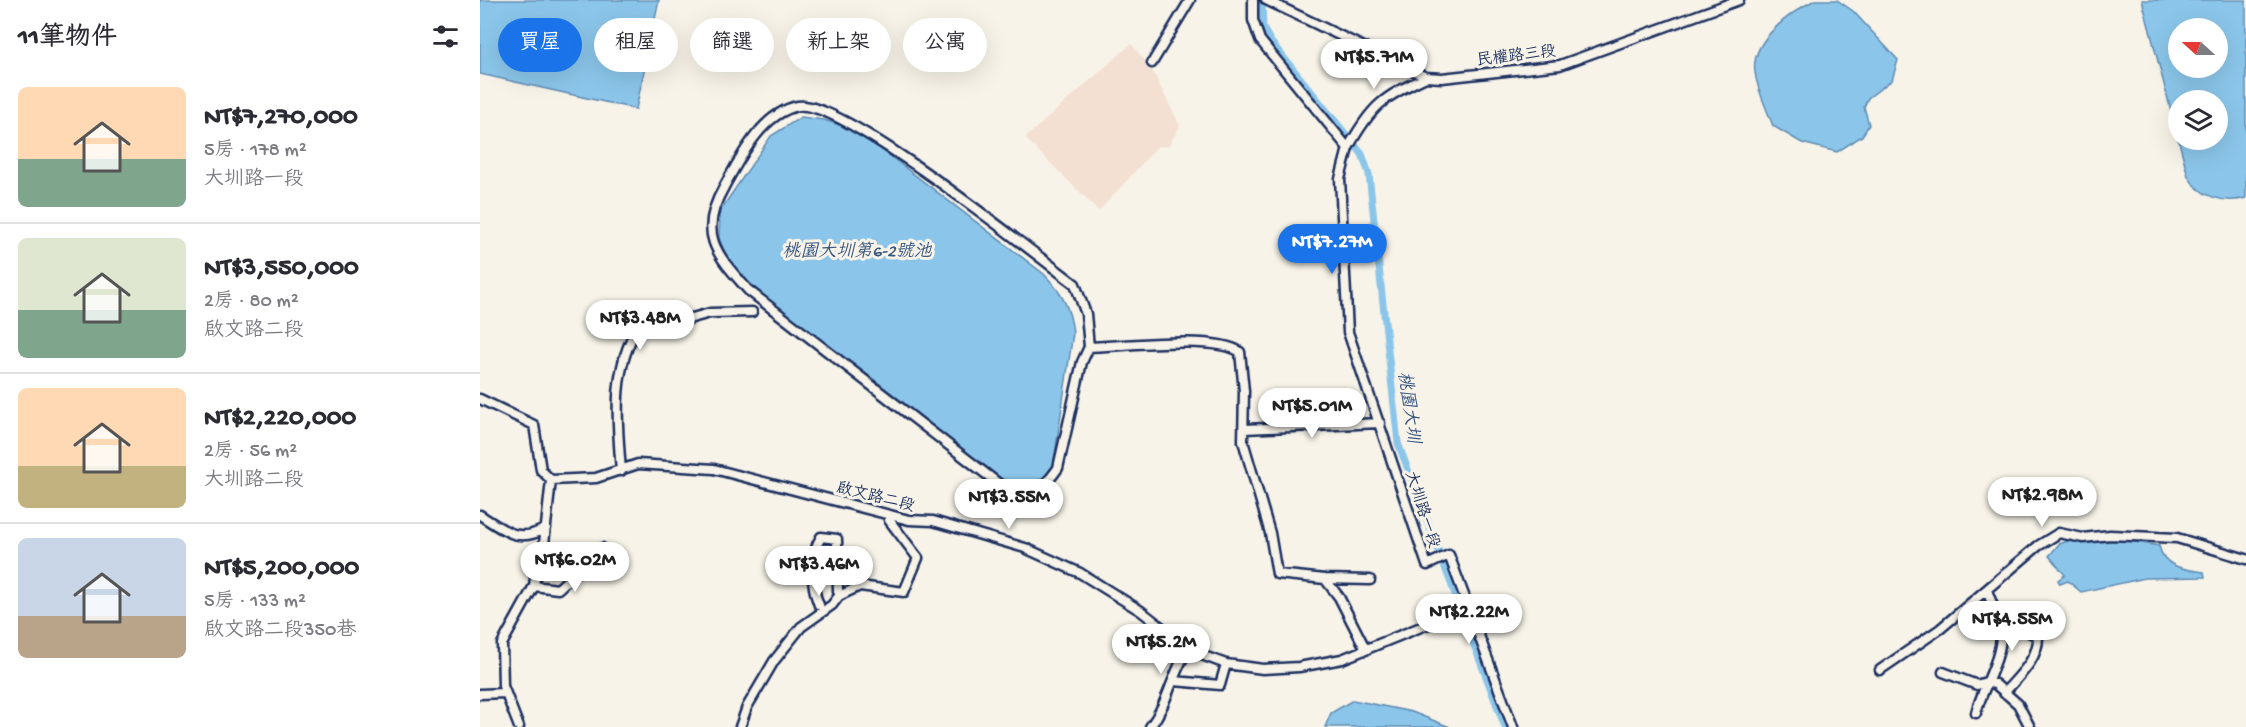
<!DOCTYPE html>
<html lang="zh-TW">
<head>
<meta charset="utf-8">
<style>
  body { margin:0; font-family:"Gochi Hand","LXGW WenKai TC",sans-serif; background:#f7f7f7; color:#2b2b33; height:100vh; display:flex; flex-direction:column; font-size:22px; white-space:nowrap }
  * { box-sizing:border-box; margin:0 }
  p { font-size:20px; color:#7c7c81 }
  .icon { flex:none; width:33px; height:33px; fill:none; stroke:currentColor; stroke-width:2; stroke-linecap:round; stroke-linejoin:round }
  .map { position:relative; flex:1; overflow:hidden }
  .drawer { display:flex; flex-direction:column; background:#fff; width:480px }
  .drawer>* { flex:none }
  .hud { position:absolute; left:18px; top:18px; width:570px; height:54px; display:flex; gap:12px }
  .needle { width:39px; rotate:291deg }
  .controls { position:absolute; left:1688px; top:18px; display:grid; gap:12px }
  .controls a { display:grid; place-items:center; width:60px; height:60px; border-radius:50%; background:#fff; box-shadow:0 6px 24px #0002; font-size:30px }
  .price { position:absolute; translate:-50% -51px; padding:0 14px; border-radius:21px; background:#fff; color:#222; font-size:20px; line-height:39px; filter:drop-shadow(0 2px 3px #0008) }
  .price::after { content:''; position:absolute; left:50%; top:36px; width:18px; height:14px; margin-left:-9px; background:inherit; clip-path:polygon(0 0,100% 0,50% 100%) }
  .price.current { background:#1a73e8; color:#fff }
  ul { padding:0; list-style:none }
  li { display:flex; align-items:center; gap:18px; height:150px; padding:0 18px }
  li+li { border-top:2px solid #e1e1e2 }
  li span { display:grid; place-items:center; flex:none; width:168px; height:120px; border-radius:9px; color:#555 }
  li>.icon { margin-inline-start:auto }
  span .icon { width:72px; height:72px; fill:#fffc; stroke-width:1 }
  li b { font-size:26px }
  h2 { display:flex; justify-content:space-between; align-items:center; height:72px; padding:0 18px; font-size:26px }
  .chip { padding:0 21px; border-radius:27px; background:#fff; box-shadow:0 6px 24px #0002; font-size:21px; line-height:54px }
  .chip.current { background:#1a73e8; color:#fff }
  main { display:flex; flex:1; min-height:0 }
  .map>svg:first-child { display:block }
</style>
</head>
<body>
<main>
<section class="drawer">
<h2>11筆物件<svg class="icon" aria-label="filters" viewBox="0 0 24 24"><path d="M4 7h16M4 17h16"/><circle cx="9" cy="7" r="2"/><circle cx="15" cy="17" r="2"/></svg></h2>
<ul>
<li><span style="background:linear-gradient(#ffd9b3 60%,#7fa58c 0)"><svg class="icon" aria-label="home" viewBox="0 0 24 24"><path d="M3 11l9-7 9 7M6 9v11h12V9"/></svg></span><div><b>NT$7,270,000</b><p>5房 · 178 m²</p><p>大圳路一段</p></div></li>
<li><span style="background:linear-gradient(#dfe7d0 60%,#7fa58c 0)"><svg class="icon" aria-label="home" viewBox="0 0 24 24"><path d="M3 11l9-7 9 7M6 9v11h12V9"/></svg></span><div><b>NT$3,550,000</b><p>2房 · 80 m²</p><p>啟文路二段</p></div></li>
<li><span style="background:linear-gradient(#ffd9b3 65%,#c2b280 0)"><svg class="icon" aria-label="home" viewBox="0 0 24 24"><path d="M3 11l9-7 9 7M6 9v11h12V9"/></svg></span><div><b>NT$2,220,000</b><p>2房 · 56 m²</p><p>大圳路二段</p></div></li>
<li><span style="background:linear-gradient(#c9d6e8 65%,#b9a48a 0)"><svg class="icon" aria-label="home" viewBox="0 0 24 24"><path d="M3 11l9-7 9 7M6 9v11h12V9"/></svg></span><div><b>NT$5,200,000</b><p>5房 · 133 m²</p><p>啟文路二段350巷</p></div></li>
</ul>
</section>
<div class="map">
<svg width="1766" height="727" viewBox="0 0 1766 727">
  <rect width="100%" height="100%" fill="#f7f3e8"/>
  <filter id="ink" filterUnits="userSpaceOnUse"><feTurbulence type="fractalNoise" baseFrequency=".0167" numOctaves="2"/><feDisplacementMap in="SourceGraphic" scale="12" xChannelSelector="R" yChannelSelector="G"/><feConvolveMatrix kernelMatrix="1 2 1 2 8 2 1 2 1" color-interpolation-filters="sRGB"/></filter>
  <g filter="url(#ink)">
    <!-- built -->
    <path fill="#f3e0d2" d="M651,44L671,68L700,126L688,147L678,146L619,211L545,138Z"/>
    <!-- water -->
    <path fill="#8bc6ea" stroke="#5e8ab2" stroke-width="1.5" fill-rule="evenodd" d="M0,0H179L156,109L0,74Z
      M1335,0H1357L1373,11L1418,60L1412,80L1388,98L1384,107L1389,125L1382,136L1357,152L1322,143L1293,126C1287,109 1277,90 1275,72C1270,41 1311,12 1335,0Z
      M1662,0H1766V198C1744,204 1719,197 1708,176ZM1698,28H1737V68H1698ZM1698,100H1737V140H1698Z
      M321,117L344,120L376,130L564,274C582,293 590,307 593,333L573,467C557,487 544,491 521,480L409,391L266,282L247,258L239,238L240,211L291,136Z
      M1638,539L1679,546C1684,568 1704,569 1724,572L1725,577L1665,578L1601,592L1588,581L1580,584L1578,580L1585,575L1569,556L1579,544L1588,541Z
      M873,700L932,712L970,727H845L851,713Z"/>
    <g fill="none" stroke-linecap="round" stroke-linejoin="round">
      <!-- canal -->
      <path stroke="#8bc6ea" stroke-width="7" d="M782,0L783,28L791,42L882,154L889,174L918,443L1025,727"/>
      <!-- minor casing -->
      <g stroke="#1b2f5e" stroke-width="13">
        <path id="minor" d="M773,0V20L780,40L868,148L860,179L868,332L947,565L969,555L1033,727
          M786,0L946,77L962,78L1080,65L1259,0
          M672,63L710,0
          M868,148C892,105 902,98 946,77
          M609,347L606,314L595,284C552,252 361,98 318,106C282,113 260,158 244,187C217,234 236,254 268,290L519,484L543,497C559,493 569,481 578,468L602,362L609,347C642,346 737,335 760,352L764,391L763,441L790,533L797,574L845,579L859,597L886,650
          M0,399L54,425L61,470L71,480
          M764,429L900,423
          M141,471C137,421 131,369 159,325L205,320L230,313L272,312
          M71,480L116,478L158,464L234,469L429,520L453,521L545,548L600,573L661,611L713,652L746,664L783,669L819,667L862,659L963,618
          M0,515C25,531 39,544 66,528
          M845,579L890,580
          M54,586L78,589L122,548
          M339,605C331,585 329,556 341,537L357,539L358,591
          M1400,670L1460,629L1558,546L1579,533L1603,538L1630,535L1697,538L1766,559
          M1463,672L1497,685L1506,682L1515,684L1538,704L1550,727
          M694,681L740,685L746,664
          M1524,693C1538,677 1559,659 1558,636L1551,633
          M0,694L24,693
          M1496,713C1502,687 1526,653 1520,626C1517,614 1511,602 1507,590
          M39,727L23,686L22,644L54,586L57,563L64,544L71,480
          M260,727L267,707L294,661L321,627L352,605L359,596L380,586L424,592L438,558L409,520L410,515
          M670,727C687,705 691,678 705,654L713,652"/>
      </g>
      <!-- minor -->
      <use href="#minor" stroke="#f7f3e8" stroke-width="8"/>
    </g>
  </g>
  <g text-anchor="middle" stroke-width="6" stroke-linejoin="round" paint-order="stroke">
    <!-- street labels -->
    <g font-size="16" fill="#1b2f5e" stroke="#f7f3e8">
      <text transform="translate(1036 54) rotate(-7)" y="6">民權路三段</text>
      <text transform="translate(396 495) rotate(14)" y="6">啟文路二段</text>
      <text transform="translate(944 509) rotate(72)" y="6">大圳路一段</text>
    </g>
    <!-- water labels -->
    <g font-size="18" font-style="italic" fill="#375581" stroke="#f7f3e8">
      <text x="377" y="256">桃園大圳第6-2號池</text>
      <text transform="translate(930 407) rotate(82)" y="6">桃園大圳</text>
    </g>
  </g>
</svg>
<div class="controls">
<a><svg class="needle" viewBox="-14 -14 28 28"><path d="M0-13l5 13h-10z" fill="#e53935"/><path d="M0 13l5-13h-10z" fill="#7c7c81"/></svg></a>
<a><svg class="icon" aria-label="layers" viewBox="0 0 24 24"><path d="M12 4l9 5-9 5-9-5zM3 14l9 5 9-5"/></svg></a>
</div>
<b class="price" style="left:894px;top:90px">NT$5.71M</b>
<b class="price current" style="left:852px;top:275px">NT$7.27M</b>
<b class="price" style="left:160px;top:351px">NT$3.48M</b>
<b class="price" style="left:832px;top:439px">NT$5.01M</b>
<b class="price" style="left:1562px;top:528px">NT$2.98M</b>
<b class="price" style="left:529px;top:530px">NT$3.55M</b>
<b class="price" style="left:95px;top:593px">NT$6.02M</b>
<b class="price" style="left:339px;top:597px">NT$3.46M</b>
<b class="price" style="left:989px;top:645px">NT$2.22M</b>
<b class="price" style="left:1532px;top:652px">NT$4.55M</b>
<b class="price" style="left:681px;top:675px">NT$5.2M</b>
<div class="hud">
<a class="chip current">買屋</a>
<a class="chip">租屋</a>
<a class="chip">篩選</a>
<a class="chip">新上架</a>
<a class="chip">公寓</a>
</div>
</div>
</main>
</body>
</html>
